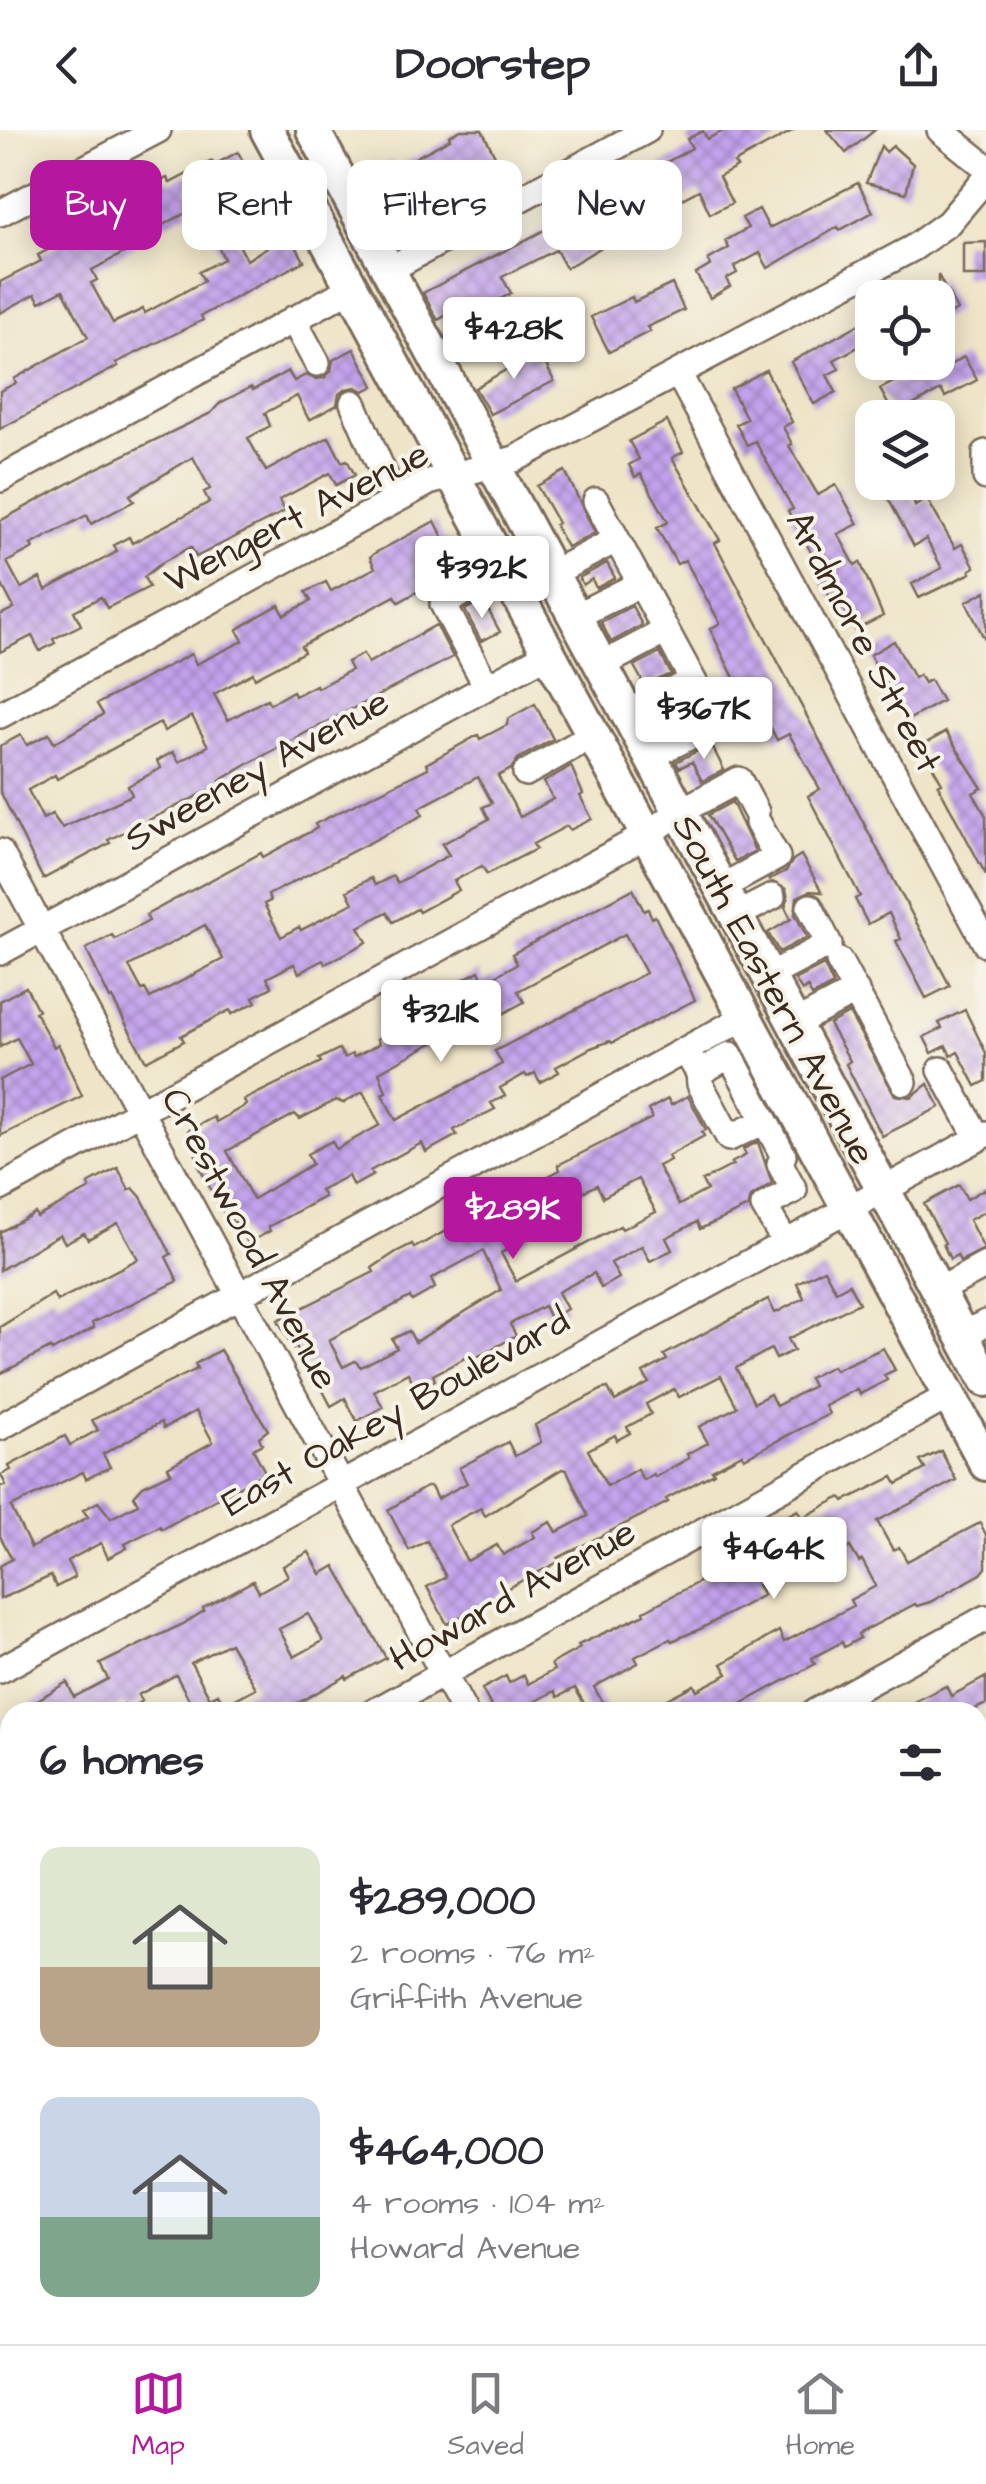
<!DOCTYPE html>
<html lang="en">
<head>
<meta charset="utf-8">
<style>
  body { margin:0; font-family:"Architects Daughter",sans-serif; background:#f2f2f3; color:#2b2b33; height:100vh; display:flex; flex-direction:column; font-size:38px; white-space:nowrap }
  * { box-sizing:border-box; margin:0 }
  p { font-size:32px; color:#7c7c81 }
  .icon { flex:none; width:55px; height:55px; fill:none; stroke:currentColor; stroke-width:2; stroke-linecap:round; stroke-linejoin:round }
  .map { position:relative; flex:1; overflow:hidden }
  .sheet { position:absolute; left:0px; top:1572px; width:988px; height:642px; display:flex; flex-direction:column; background:#fff; border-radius:30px 30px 0 0; box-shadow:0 5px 25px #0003 }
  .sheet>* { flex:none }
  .hud { position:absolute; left:30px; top:30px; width:928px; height:90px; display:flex; gap:20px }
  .tools { position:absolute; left:855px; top:150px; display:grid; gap:20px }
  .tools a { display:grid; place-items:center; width:100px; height:100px; border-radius:20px; background:#fff; box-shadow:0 5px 25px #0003; font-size:50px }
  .price { position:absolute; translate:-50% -85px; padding:0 22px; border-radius:10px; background:#fff; color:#222; font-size:32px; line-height:65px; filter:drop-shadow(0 2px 5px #0008) }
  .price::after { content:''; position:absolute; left:50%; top:60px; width:30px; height:22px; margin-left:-15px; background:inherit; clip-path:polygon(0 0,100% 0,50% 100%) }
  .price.active { background:#b5179e; color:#fff }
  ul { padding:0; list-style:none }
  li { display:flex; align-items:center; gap:30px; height:250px; padding:0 40px }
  li span { display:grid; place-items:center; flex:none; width:280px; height:200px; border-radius:20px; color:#555 }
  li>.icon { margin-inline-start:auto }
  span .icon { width:120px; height:120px; fill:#fffc; stroke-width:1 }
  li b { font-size:42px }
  h2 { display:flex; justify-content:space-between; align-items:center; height:120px; padding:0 40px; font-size:42px }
  .tag { padding:0 35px; border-radius:20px; background:#fff; box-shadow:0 5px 25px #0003; font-size:35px; line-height:90px }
  .tag.active { background:#b5179e; color:#fff }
  header { display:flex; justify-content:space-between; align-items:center; height:130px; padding:0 40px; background:#fff; font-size:45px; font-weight:700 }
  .tab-bar { display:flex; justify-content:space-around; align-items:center; height:140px; border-top:2px solid #e1e1e2; background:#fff; font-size:28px; color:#7c7c81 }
  .tab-bar a { display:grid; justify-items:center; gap:5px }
  .tab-bar .active { color:#b5179e }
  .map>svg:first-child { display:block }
</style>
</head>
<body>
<header><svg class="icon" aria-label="back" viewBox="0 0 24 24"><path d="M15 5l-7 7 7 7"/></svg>Doorstep<svg class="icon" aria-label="share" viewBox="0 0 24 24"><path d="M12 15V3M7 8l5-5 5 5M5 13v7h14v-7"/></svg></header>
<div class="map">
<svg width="986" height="2214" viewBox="0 0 986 2214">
  <defs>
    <pattern id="building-cross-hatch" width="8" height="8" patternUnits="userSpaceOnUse" patternTransform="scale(2.5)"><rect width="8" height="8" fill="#c2a2ed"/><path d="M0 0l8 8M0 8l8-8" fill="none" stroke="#9f84bf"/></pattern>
  </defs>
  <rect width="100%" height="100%" fill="#f7f3e8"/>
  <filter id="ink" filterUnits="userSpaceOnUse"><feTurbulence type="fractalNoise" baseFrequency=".01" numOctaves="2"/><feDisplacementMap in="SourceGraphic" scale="20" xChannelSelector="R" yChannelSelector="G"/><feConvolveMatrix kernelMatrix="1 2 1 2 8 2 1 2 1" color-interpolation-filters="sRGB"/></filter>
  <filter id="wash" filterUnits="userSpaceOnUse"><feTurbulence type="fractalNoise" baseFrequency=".0048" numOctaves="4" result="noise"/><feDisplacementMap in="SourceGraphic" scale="40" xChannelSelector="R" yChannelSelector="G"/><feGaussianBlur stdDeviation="2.25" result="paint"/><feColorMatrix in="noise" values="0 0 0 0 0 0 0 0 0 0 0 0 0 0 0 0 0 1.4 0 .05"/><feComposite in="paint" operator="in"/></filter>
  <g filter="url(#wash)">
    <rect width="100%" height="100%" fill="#eee4c7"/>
    <g id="blocks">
      <!-- building -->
      <path fill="url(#building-cross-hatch)" fill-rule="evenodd" d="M461,0H482L496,28L413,73L416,80L395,91L369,44L390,32L394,39L450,9L449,6Z
        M725,0H794L734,33L737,37L719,47L732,73L710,84L699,60L665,78L660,70L634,84L645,104L622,116L617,108L566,138L556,120L502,147L511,163L499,170L504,179L480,192L469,172L438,190L423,163L537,104L692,18L687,9L703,1L707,9Z
        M827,0H875L846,23Z
        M881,16L886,22L893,16L913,34L906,63L866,53Z
        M238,22L261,66L268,62L276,78L232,101L213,60L187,74L190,81L132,111L135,117L92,140L97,150L91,153L113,193L143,179L145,183L204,151L199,142L224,129L215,110L232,102L247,130L289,103L304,131L201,186L203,190L116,233L118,236L0,299V261L16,253L14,249L88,207L63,160L40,172L35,164L0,183V152L41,131L38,125L77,105L80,110L110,94L106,87L131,74L128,69L167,48L170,53L212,31L214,35Z
        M858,53L873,82L840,100L838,97L768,138L760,123L734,137L737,143L726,149L730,156L710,168L696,144L711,135L708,130L729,118L725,111L748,98L742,88L759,79L769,98Z
        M986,112V146H963V113Z
        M938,145L957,180L938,191Z
        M672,154L684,180L647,197L650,201L609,222L591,187L632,167L634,172Z
        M872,187V234L862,215L834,230L839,239L827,245L836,262L814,274L791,232Z
        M354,219L374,256L364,261L356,257L346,259L339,264L337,275L309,290L297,266L265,283L270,296L248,308L266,341L329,307L342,332L347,330L355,345L336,355L330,343L279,370L285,381L268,390L196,427L191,417L163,432L144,447L149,457L107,478L101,467L74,481L81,495L53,509L55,513L40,521L32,506L0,522V485L14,478L0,451V391L97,338L211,283L220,273L251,257L253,260L288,241L294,251L306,245L316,249L324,248L331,241L333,230ZM193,327L210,359L204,362L209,372L206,374L132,413L129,407L114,415L117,421L113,424L46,460L40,448L21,458L7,432L33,418L31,415L87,385L91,394L134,371L130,365Z
        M518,221L522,228L534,222L541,235L545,233L554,251L490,284L475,258L509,238L504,228Z
        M964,227L977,250L945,267L941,260L894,285L880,259L923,237L924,240L944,230L948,236Z
        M766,240L792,292L783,297L792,314L789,316L818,365L836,355L858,394L838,404L855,435L860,432L883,486L855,500L837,463L830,467L816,442L821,440L788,381L793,379L755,311L747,315L736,294L747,289L731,259Z
        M667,291L683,322L672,328L720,410L715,413L950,856L926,868L896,811L901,809L889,783L868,794L855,769L860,766L808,666L820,659L789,604L777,610L756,569L749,572L734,548L710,499L720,493L685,430L677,434L657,398L668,392L641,344L635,347L629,335L639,329L629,311Z
        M565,341L595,403L567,417L555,395L558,393L537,356Z
        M879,352H908L915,376L927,369L955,418L962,414L975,437L970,440L971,443L919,468L912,454L942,438L926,409L914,416Z
        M435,391L450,421L443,425L449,435L439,440L446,453L428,465L424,458L399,472L395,466L301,516L304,522L255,548L253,543L214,564L228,590L267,569L270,574L293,561L295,566L316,555L317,558L351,540L347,532L363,524L368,533L436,495L453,527L313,599L248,634L220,651L222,654L108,710L110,713L43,749L0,661V616L21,605L27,615L49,604L54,613L99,587L103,584L97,574L191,524L196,534L243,511L237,500L259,486L279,475L284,485L311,471L306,462L326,452L331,461L375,438L370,427L375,423ZM192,586L208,616L179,632L173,622L157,631L161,638L128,656L132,665L62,698L52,684L43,689L28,660L55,645L57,649L160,593L164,601Z
        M607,433L615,448L596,458L592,449L583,455L579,448Z
        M986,461V512L966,472Z
        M483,470L500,502L481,511L465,480Z
        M632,476L642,495L611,512L601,492Z
        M894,511L914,548L919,545L924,553L930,550L942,571L906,591L870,525Z
        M660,523L671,544L645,556L634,536Z
        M686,572L694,586L664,601L657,587Z
        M535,574L553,609L518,629L511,639L498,646L520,687L553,669L544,652L571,636L583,664L580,666L592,689L570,700L567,696L533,714L536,719L487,744L482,736L454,751L459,760L419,782L417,779L393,792L387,782L359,797L367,812L325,834L323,830L299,843L294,834L267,848L272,857L253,867L256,872L232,884L230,880L181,906L184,911L146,931L112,868L110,869L86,819L112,805L115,809L149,791L146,785L261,723L263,727L317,698L315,694L428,638L426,634L478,605L480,609L507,595L508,589ZM478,647L492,673L483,677L489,689L442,714L449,725L397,753L393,746L375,755L371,748L347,761L353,773L301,800L299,797L281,807L264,774L270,771L268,765L423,685L419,678ZM205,795L223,829L150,868L145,859L142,860L129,836Z
        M946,602L982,658L973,663L986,686V745L938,655L942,653L921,616Z
        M711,614L724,640L702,651L692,632L679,638L676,632Z
        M732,672L755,721L735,731L708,685Z
        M801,725L822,762L810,761L797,767L795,784L807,807L779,822L768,803L791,789L785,777L788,769L786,759L769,750L786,741L793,730Z
        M633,759L644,781L648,779L652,788L655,786L695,870L612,913L610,911L591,918L556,937L559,942L540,952L535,943L527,947L525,944L500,958L505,966L491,973L495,979L454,1000L457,1005L426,1022L422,1013L370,1041L373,1045L353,1056L348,1046L320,1060L324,1067L268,1097L270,1101L248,1113L237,1091L233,1093L228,1083L225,1085L208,1054L199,1036L202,1035L196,1025L200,1024L188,1001L214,987L216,992L246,975L244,970L321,932L319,929L339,919L344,928L352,924L354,927L379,914L377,909L389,903L386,897L416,881L414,876L479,841L484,852L517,834L512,824ZM625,804L646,843L495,921L502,934L396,990L382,964L386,962L379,942L480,887L484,894L524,872L518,861ZM363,962L380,995L336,1019L332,1011L307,1024L312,1034L253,1069L227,1021L295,984L300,989L336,970L343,973Z
        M824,835L833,855L812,866L807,857L802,861L795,850Z
        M26,857L38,880L35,882L54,917L58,914L82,966L0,1006V950L31,934L17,908L0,917V871Z
        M965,880L986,923V951L976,956L958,922L951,926L946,916L932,923L924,907L942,898L939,893Z
        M849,883L895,965L911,967L928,954L940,977L882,1006L846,934L850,931L829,894Z
        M688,966L706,1000L702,1002L704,1006L668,1026L670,1030L658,1036L679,1075L707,1060L702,1051L733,1035L731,1033L746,1025L743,1019L758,1012L772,1053L751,1067L748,1077L700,1099L697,1092L666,1108L672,1120L650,1131L642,1116L611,1133L619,1148L601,1158L594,1143L558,1162L567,1179L550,1188L544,1176L510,1194L516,1206L469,1231L467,1227L433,1245L435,1250L417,1259L408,1243L374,1261L383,1277L357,1291L345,1268L331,1276L310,1236L307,1238L296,1216L293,1218L278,1190L374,1142L372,1138L396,1122L412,1114L414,1118L466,1090L464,1086L483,1076L489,1086L522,1069L531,1062L528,1057L560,1040L558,1035L652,988L648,980L668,969L671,975ZM638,1049L656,1082L622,1099L620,1096L516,1151L501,1123L530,1107L521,1091L550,1075L554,1083L574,1072L571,1068L597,1055L603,1067ZM483,1121L501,1160L415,1212L409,1201L392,1209L397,1218L361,1237L355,1231L343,1237L329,1210L410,1167L412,1171L435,1158L431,1149Z
        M118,1038L129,1060L133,1058L141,1067L158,1099L171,1124L166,1127L178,1151L92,1193L94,1198L52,1221L50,1218L0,1244V1197L53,1164L57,1171L138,1129L118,1093L88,1109L84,1103L65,1113L60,1104L0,1140V1102L35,1083L37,1087L90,1059L88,1054Z
        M959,1055L967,1069L986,1058V1081L969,1090L984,1119L960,1131L957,1125L950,1129L943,1114L945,1113L924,1074Z
        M824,1139L836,1161L849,1154L859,1173L788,1209L794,1220L776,1229L771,1219L736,1238L754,1273L770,1264L776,1276L813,1256L809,1248L832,1236L835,1240L883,1218L895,1240L884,1245L887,1250L860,1264L857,1259L825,1276L829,1284L744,1328L742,1324L712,1340L714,1343L666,1369L668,1372L558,1428L560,1431L504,1460L506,1464L447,1494L427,1457L446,1447L427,1411L409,1420L388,1380L426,1357H431L437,1369L467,1353L459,1338L508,1312L515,1326L541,1312L535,1295L603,1259L608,1258L615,1271L649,1253L643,1243L667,1230L664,1225L768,1169L775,1183L804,1168L797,1153ZM721,1246L737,1277L699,1297L708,1313L687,1324L689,1328L655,1347L653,1344L643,1350L637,1339L607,1356L588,1320L615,1305L617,1310L630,1303L627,1297L651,1284L646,1274L674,1259L679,1267ZM562,1339L567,1340L588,1386L557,1402L551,1392L532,1402L535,1407L503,1425L497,1415L467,1431L448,1395L481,1378L485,1386Z
        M220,1220L268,1300L259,1307L262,1314L253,1319L265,1342L162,1399L160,1396L125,1414L127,1418L108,1428L101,1413L67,1431L75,1447L56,1457L51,1446L0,1469V1436L12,1429L0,1406V1356L6,1355L1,1345L11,1340L9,1336L65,1306L70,1315L98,1300L92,1290L197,1239L195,1234ZM196,1281L213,1312L168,1337L171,1343L143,1356L134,1366L138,1374L111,1388L98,1372L83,1380L88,1387L31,1418L11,1377L83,1342L86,1349L110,1337L103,1324L161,1292L164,1298Z
        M941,1321L956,1350L877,1391L893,1420L899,1417L907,1431L980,1393L986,1405V1438L981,1444L930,1472L917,1476L915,1474L858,1504L860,1508L844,1517L842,1512L812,1528L815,1534L732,1579L730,1576L718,1582H672L665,1570L694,1555L697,1560L728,1544L722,1534L779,1501L784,1512L853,1476L850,1470L876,1456L862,1430L859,1432L850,1417L843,1421L839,1414L757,1455L763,1465L700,1499L672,1511L670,1509L635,1527L638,1533L594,1557L608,1582H589L575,1558L558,1567L555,1561L523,1578L525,1582H494L482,1559L506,1546L509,1553L524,1545L528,1554L554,1540L551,1534L580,1518L578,1515L645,1484L644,1481L719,1441L726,1434L792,1400L785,1387L798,1380L802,1388L841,1367L844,1371L893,1347L897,1354L925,1339L920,1331Z
        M309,1422L321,1444L335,1436L386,1528L347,1549L346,1546L282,1582H183L193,1577L176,1545L138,1565L142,1571L127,1579L124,1574L107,1582H18L67,1552L74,1567L108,1549L100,1534L183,1494L204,1481L203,1478L253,1451L259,1462L288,1446L283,1436ZM308,1484L323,1511L294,1527L279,1499ZM230,1513L256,1558L224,1575L218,1564L210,1568L191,1533Z
        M986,1547V1574L969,1582H920L914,1572L946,1556L951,1566Z"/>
    </g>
  </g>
  <g filter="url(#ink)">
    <use href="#blocks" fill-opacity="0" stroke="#7a6b59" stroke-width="2.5"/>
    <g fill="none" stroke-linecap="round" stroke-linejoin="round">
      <!-- minor casing -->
      <g stroke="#7a6b59" stroke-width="30">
        <path id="minor" d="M940,0L986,37
          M0,83L158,0
          M388,140L647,0
          M293,189L317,233
          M678,243L986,814
          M353,273L395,370
          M986,323V347
          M0,349L352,158
          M596,371L716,593L650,627
          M551,444L616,410
          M574,487L640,454
          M600,536L666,501
          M487,557L443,474L504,439
          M626,584L693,551
          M0,585L429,352L515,329L913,118L948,93L986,48
          M526,643L593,605
          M0,722L464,1582
          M720,758L777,727L758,693
          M735,786L772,767
          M0,822L549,523
          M839,831L904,952
          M768,846L829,814L810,777
          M794,894L856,861
          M685,920L699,943L730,925L783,1025L780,1034L794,1060L764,1076L785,1112
          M941,940L978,1008
          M699,943L700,954L729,1008L765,991
          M0,1058L647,705L679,682L739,650L756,682
          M938,1161L986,1135
          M962,1205L986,1193
          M0,1297L745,887
          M0,1540L986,1004
          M374,1582L949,1266
          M815,1582L986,1488
          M978,1734L986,1730
          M0,1792L10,1786
          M0,1832L10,1851
          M978,1977L986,1973
          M0,2051L10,2044
          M202,2205L207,2214
          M797,2205L802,2214
          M142,2214L155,2205
          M551,2214L567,2205"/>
      </g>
      <!-- major casing -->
      <g stroke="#7a6b59" stroke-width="38">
        <path id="major" d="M267,0L986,1334
          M313,0L986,1250"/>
      </g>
      <!-- minor -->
      <use href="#minor" stroke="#fff" stroke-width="25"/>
      <!-- major -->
      <use href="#major" stroke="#fff" stroke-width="32"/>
    </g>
  </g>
  <g text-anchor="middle" stroke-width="8" stroke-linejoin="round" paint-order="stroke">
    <!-- street labels -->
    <g font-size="38" fill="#3b2a1e" stroke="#f7f3e8">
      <text transform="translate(296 386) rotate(-27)" y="13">Wengert Avenue</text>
      <text transform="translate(865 511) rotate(62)" y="13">Ardmore Street</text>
      <text transform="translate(256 639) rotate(-29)" y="13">Sweeney Avenue</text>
      <text transform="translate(775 859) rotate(62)" y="13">South Eastern Avenue</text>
      <text transform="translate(251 1108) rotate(62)" y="13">Crestwood Avenue</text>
      <text transform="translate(395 1281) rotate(-29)" y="13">East Oakey Boulevard</text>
      <text transform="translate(512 1464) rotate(-29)" y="13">Howard Avenue</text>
    </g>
  </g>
</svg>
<div class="tools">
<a><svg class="icon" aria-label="locate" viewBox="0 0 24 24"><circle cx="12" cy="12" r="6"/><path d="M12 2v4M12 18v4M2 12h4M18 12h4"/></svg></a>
<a><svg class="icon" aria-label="layers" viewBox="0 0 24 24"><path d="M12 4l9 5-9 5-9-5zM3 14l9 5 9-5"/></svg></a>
</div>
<b class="price" style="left:514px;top:252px">$428K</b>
<b class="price" style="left:482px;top:491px">$392K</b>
<b class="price" style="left:704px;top:632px">$367K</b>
<b class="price" style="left:441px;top:935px">$321K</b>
<b class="price active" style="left:513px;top:1132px">$289K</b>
<b class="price" style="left:774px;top:1472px">$464K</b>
<div class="hud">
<a class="tag active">Buy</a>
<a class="tag">Rent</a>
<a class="tag">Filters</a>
<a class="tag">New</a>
</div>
<section class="sheet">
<h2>6 homes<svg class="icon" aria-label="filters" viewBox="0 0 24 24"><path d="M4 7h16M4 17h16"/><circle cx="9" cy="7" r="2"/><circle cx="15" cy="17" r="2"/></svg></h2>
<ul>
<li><span style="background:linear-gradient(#dfe7d0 60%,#b9a48a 0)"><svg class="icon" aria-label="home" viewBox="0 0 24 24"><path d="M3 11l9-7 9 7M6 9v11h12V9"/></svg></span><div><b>$289,000</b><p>2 rooms · 76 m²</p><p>Griffith Avenue</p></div></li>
<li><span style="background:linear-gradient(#c9d6e8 60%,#7fa58c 0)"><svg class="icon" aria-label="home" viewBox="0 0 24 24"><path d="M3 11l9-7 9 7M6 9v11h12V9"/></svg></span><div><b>$464,000</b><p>4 rooms · 104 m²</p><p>Howard Avenue</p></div></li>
</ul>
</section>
</div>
<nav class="tab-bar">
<a class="active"><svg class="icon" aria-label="map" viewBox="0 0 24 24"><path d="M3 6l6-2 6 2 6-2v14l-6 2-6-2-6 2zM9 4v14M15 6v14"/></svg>Map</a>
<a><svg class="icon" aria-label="saved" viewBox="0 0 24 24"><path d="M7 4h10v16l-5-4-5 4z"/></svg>Saved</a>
<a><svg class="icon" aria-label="home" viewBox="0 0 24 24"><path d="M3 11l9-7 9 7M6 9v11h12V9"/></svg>Home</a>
</nav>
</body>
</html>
